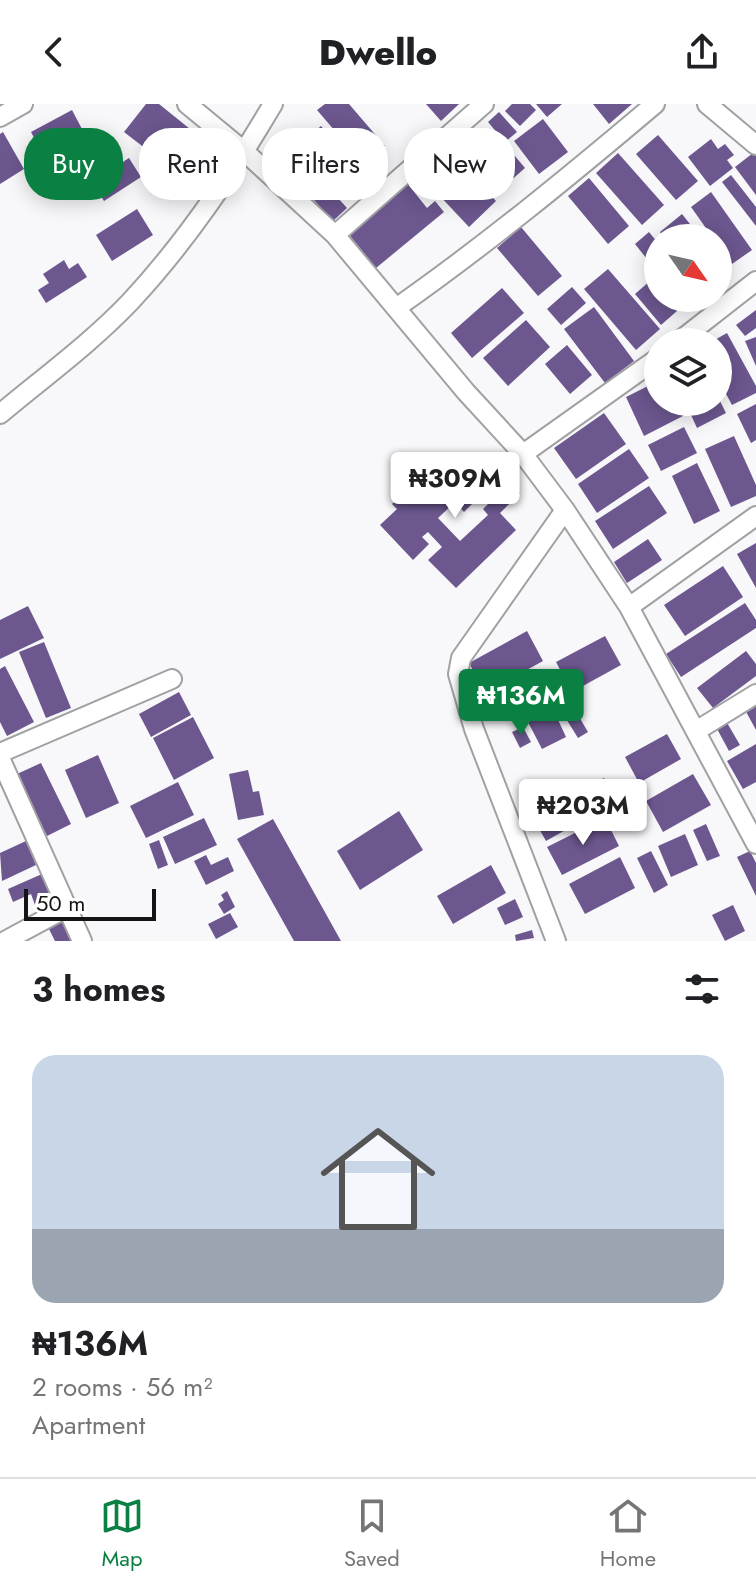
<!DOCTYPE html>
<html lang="en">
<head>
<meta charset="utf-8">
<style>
  body { margin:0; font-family:Jost,sans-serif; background:#f2f2f2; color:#202124; height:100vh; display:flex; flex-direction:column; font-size:30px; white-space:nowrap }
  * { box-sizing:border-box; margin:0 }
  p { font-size:26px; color:#757577 }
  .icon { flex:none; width:44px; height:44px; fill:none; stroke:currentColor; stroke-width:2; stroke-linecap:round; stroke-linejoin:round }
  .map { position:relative; height:837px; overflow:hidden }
  .drawer { display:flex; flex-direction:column; background:#fff; flex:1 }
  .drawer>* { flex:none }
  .top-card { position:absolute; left:24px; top:24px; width:708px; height:72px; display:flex; gap:16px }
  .needle { width:52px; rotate:124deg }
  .fabs { position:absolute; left:644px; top:120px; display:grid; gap:16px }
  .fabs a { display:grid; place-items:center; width:88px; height:88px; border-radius:50%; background:#fff; box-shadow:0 4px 20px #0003; font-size:40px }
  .scale { position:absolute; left:24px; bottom:20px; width:132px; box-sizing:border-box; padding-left:8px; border:4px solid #151415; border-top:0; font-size:22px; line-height:28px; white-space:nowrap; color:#151415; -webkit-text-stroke:6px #fff; paint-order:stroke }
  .price { position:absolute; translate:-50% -68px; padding:0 18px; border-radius:8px; background:#fff; color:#222; font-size:26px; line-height:52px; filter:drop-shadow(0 2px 4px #0008) }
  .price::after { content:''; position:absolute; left:50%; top:48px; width:24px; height:18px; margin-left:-12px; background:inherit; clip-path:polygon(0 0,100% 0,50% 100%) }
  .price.active { background:#0b8043; color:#fff }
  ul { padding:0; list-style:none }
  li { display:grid; align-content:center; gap:16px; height:424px; padding:0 32px }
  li+li { border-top:2px solid #e0e0e0 }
  li span { display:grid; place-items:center; height:248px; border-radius:24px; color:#555 }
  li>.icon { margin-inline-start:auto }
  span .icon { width:144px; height:144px; fill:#fffc; stroke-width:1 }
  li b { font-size:34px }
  h2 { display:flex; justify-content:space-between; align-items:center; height:96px; padding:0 32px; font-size:34px }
  .chip { padding:0 28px; border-radius:32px; background:#fff; box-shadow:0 4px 20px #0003; font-size:28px; line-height:72px }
  .chip.active { background:#0b8043; color:#fff }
  header { display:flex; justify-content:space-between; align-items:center; height:104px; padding:0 32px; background:#fff; font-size:36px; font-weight:800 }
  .menu { display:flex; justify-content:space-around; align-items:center; height:112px; border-top:2px solid #e0e0e0; background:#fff; font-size:22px; color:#757577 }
  .menu a { display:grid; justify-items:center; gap:4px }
  .menu .active { color:#0b8043 }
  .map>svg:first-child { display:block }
</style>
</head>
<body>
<header><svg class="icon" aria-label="back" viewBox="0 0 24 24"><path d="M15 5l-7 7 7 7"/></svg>Dwello<svg class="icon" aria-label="share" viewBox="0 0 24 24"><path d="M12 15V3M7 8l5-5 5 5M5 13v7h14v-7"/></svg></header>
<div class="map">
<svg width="756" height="837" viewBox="0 0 756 837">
  <rect width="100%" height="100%" fill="#f8f7fa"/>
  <!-- building -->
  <path fill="#6c578f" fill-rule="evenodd" d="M146,0H159L195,29L168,62L124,28Z
    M325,0H349L385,42L364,61L317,6Z
    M426,0H459L441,17Z
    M512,0H530L536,6L520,22L505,7Z
    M536,0H562L547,13Z
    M593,0H632L609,20Z
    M72,6L82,25L64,35L75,56L52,68L31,28Z
    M499,8L517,28L505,38L488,18Z
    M543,15L568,48L539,70L514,37Z
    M321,22L358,66L342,80L305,36Z
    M3,28L24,65L0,80V30Z
    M490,31L502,43L478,67L466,55Z
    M658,31L698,77L676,96L636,50Z
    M711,35L718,45L725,40L734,51L727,56L733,64L710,82L688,53Z
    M509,45L525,64L501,85L484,66Z
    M301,47L329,70L313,90L285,68Z
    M450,48L496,97L469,123L422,73Z
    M618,49L664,101L642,121L596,69Z
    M753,49L756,52V91L735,63Z
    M129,54L141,73L104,97L92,78Z
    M731,71L756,103V122L722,78Z
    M589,74L629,122L608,140L568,92Z
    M407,79L427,104L435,97L444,108L376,164L347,128Z
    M328,83L347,104L333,117L314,96Z
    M711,88L752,146L732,160L718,141V134H713L691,103Z
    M137,105L153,131L112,157L96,131Z
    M682,110L701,134H664L660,128Z
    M521,123L562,172L538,192L497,144Z
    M649,128L658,139V169L635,140Z
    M718,155L729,169L718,178Z
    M64,156L69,165L78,159L87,173L46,199L38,186L49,179L43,170Z
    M608,165L660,225L636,246L584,185Z
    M651,176L658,184V194H666L677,207L661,221L635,190Z
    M572,183L586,199L561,221L547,205Z
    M502,184L524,209L472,254L451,229Z
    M678,194H704L688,207Z
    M594,203L634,257L605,279L564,225Z
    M756,206V224L745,232L736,221Z
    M526,216L550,243L508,282L483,254Z
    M727,229L756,282V289L732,301L718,275V238H711Z
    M756,233V262L745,237Z
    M567,241L592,271L570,290L545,260Z
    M658,277V298H676L683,312L644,332L626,293Z
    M718,293L726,309L697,324L685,298H718Z
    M756,300V336L751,339L737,310Z
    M604,309L626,340L576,375L554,344Z
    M684,323L697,349L661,367L648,341Z
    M734,332L756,381V392L731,403L705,345Z
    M629,345L649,374L597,409L578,380Z
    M488,355L520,389L500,409L516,426L456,484L428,456L442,443L428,428L422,433L429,440L413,456L380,421L397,405L392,400L414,380L421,387L442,366L458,383ZM475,382L490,398L483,405L488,411L460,437L438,414L455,398L464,408L476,396L468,388Z
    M697,359L720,407L694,420L672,372Z
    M649,382L667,409L613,445L595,417Z
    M648,435L662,456L627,479L614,458Z
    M756,439V484L737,450Z
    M723,462L743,493L685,532L664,501Z
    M745,499L756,516V524L681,573L666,550Z
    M28,502L44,534L0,555V516Z
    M527,527L543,557L485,589L469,559Z
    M605,532L621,561L572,588L556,558Z
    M44,538L71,604L46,614L19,548Z
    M746,547L756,560V572L713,604L697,584Z
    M5,562L34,618L7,632L0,618V565Z
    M536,568L549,593L507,615L494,590Z
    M179,588L191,611L151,633L139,610Z
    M568,594L588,628L578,634L557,600Z
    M756,597V626L744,604Z
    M553,605L566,633L542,645L528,618Z
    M193,613L214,654L174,676L153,634Z
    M726,617L740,641L729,647L716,623Z
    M523,623L531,638L520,644L512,628Z
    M667,630L681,655L639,679L625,653Z
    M756,640V678L743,685L727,657Z
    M98,651L119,699L86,714L65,666Z
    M41,659L71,720L47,732L17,670Z
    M248,666L253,688L259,687L264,711L238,716L229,670Z
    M693,670L711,701L663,728L646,697Z
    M604,674L617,697L546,737L533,714Z
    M178,678L194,711L146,734L130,702Z
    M399,707L423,746L360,786L337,747Z
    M204,714L217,741L175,760L163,733Z
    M605,714L619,742L562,771L547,743Z
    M273,715L341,837H294L237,735Z
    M706,720L720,752L707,757L693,726Z
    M685,730L698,761L671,773L658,742Z
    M159,736L168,761L158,765L149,740Z
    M26,737L36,761L2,777L0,749Z
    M651,747L668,781L654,789L637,754Z
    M750,747L756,759V792L737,753Z
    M206,751L211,761L228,753L234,767L206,781L194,757Z
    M620,753L635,784L585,810L569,780Z
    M491,761L506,789L453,820L437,792Z
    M42,770L51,795L35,801L31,790L13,798L8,785Z
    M227,787L235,803L224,810L218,800L224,796L221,791Z
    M515,795L523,813L505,821L497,804Z
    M733,801L745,827L725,837L712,811Z
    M230,809L238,823L216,835L208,820Z
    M63,817L72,837H55L48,823Z
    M532,826L534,834L516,837L515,831Z"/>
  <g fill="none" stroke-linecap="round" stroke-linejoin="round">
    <!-- minor casing -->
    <g stroke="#a1a0a3" stroke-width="22">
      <path id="minor" d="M187,0L245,48L335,131L466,288L523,350L565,406L629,503L756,740
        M707,0L756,41
        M0,13L23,0
        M335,131L484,0
        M396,204C486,141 571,71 655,0
        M678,238L756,177
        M0,310C43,274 91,239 130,198C186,138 231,71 273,0
        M523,350L658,254
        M629,503L756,412
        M696,627L756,590
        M0,649L172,575
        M0,654L82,837
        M5,837L66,804
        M556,837L474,625L458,570L461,554L565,406"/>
    </g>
    <!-- minor -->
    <use href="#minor" stroke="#fff" stroke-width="18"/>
  </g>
</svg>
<div class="fabs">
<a><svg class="needle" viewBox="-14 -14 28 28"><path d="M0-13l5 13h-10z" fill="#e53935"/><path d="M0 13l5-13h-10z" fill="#757577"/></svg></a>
<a><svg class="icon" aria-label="layers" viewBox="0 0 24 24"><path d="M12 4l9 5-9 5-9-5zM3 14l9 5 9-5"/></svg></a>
</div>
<div class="scale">50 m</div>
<b class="price" style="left:455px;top:416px">₦309M</b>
<b class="price active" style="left:521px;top:633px">₦136M</b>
<b class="price" style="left:583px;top:743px">₦203M</b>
<div class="top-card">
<a class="chip active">Buy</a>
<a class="chip">Rent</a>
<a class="chip">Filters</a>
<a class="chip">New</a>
</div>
</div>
<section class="drawer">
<h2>3 homes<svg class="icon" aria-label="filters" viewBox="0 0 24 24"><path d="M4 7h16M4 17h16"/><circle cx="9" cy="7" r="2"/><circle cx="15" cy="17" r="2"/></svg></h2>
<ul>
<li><span style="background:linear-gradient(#c9d6e8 70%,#9aa5b1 0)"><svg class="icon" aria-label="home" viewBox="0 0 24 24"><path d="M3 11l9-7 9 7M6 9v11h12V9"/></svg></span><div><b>₦136M</b><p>2 rooms · 56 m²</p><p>Apartment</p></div></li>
</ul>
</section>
<nav class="menu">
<a class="active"><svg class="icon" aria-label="map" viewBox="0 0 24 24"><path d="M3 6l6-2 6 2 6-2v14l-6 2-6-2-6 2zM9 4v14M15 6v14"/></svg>Map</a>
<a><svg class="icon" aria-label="saved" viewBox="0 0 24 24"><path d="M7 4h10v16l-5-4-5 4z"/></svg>Saved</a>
<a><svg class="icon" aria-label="home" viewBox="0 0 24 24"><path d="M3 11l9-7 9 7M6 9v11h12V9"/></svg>Home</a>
</nav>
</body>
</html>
